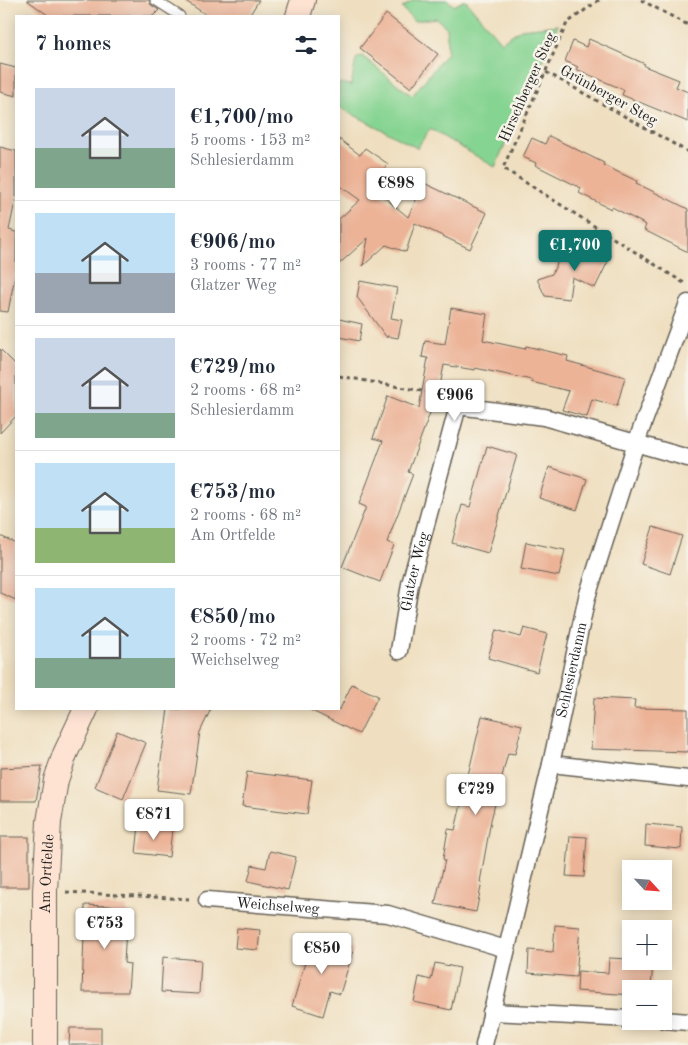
<!DOCTYPE html>
<html lang="en">
<head>
<meta charset="utf-8">
<style>
  body { margin:0; font-family:"Old Standard TT",serif; background:#f6f6f7; color:#1f2937; height:100vh; display:flex; flex-direction:column; font-size:19px; white-space:nowrap }
  * { box-sizing:border-box; margin:0 }
  p { font-size:16px; color:#747a83 }
  .icon { flex:none; width:28px; height:28px; fill:none; stroke:currentColor; stroke-width:2; stroke-linecap:round; stroke-linejoin:round }
  .map { position:relative; flex:1; overflow:hidden }
  .details { position:absolute; left:15px; top:15px; width:325px; height:695px; display:flex; flex-direction:column; background:#fff; border-radius:0px; box-shadow:0 2px 12px #0003 }
  .details>* { flex:none }
  .needle { width:32px; rotate:116deg }
  .buttons { position:absolute; left:622px; top:860px; display:grid; gap:10px }
  .buttons a { display:grid; place-items:center; width:50px; height:50px; border-radius:0px; background:#fff; box-shadow:0 2px 12px #0003; font-size:25px }
  .price { position:absolute; translate:-50% -42px; padding:0 11px; border-radius:5px; background:#fff; color:#222; font-size:16px; line-height:32px; filter:drop-shadow(0 1px 2px #0008) }
  .price::after { content:''; position:absolute; left:50%; top:30px; width:15px; height:11px; margin-left:-8px; background:inherit; clip-path:polygon(0 0,100% 0,50% 100%) }
  .price.current { background:#0f766e; color:#fff }
  ul { padding:0; list-style:none }
  li { display:flex; align-items:center; gap:15px; height:125px; padding:0 20px }
  li+li { border-top:1px solid #e0e1e3 }
  li span { display:grid; place-items:center; flex:none; width:140px; height:100px; border-radius:0px; color:#555 }
  li>.icon { margin-inline-start:auto }
  span .icon { width:60px; height:60px; fill:#fffc; stroke-width:1 }
  li b { font-size:21px }
  h2 { display:flex; justify-content:space-between; align-items:center; height:60px; padding:0 20px; font-size:21px }
  .map>svg:first-child { display:block }
</style>
</head>
<body>
<div class="map">
<svg width="688" height="1045" viewBox="0 0 688 1045">
  <rect width="100%" height="100%" fill="#f7f3e8"/>
  <filter id="ink" filterUnits="userSpaceOnUse"><feTurbulence type="fractalNoise" baseFrequency=".02" numOctaves="2"/><feDisplacementMap in="SourceGraphic" scale="10" xChannelSelector="R" yChannelSelector="G"/><feConvolveMatrix kernelMatrix="1 2 1 2 8 2 1 2 1" color-interpolation-filters="sRGB"/></filter>
  <filter id="wash" filterUnits="userSpaceOnUse"><feTurbulence type="fractalNoise" baseFrequency=".0096" numOctaves="4" result="noise"/><feDisplacementMap in="SourceGraphic" scale="20" xChannelSelector="R" yChannelSelector="G"/><feGaussianBlur stdDeviation="1.12" result="paint"/><feColorMatrix in="noise" values="0 0 0 0 0 0 0 0 0 0 0 0 0 0 0 0 0 1.4 0 .05"/><feComposite in="paint" operator="in"/></filter>
  <g filter="url(#wash)">
    <rect width="100%" height="100%" fill="#efdfc0"/>
    <!-- green -->
    <path fill="#86d492" stroke="#517857" d="M414,0H448L454,6L465,0L501,42L521,29L558,25L495,167L430,129L417,148L339,107V83L351,85L356,59L362,56L412,96L447,53V28L436,18L414,21L402,8Z"/>
    <g id="blocks">
      <!-- building -->
      <path fill="#ecb397" d="M27,0H149L151,5L159,10L153,16H49Z
        M184,0H259L249,16H208Z
        M386,14L438,54L411,88L360,48Z
        M589,39L645,64L644,66L679,80L676,87L688,92V122L622,95L624,90L576,69L578,67L565,61L573,41L586,47Z
        M0,64L16,68V96L0,92Z
        M549,136L604,163L603,165L637,181L636,183L688,209V252L644,230L646,225L612,207L611,209L579,193L581,188L535,165L536,163L523,157L532,138L545,144Z
        M339,139L360,155L365,148L388,164L380,173L389,180L378,192L408,217L424,183L487,213L470,249L415,223L406,252L386,245L363,266L368,238L339,264V219L360,200L339,185Z
        M0,147L16,151V197L9,230L16,232V271L8,312L0,311Z
        M581,241L611,255L595,288L572,277L569,299L545,296L537,279L552,274L560,257L571,263Z
        M360,281L397,288L391,318L402,320L398,338L387,336V338L357,297Z
        M451,308L487,314L483,340L525,349L526,346L568,356L567,361L625,377L617,406L592,399L587,417L562,410L569,391L531,382L532,380L475,368V370L444,365L440,386L408,472L413,474L387,542L394,545L380,582L342,567L366,507L359,504L383,441L373,438L388,396L419,408L428,358L422,357L425,341L445,344Z
        M339,319L362,324L359,341L339,337Z
        M0,349L16,365V416L0,433Z
        M487,446L517,455L488,553L452,543L462,505L470,507Z
        M549,467L587,479L577,510L539,498Z
        M653,527L682,536L670,574L641,564Z
        M0,536L16,543V600L0,593Z
        M526,542L565,550L559,576L521,569Z
        M524,628L547,634L537,672L488,658L496,630L521,637Z
        M352,684L378,696L359,734L308,709H340Z
        M594,698L635,700L634,708L688,709V752L591,749Z
        M168,709H211L200,732L191,794L157,790Z
        M482,716L522,725L515,754L508,753L491,820L480,882H482L476,912L435,904L445,860L443,859L448,829L455,830Z
        M117,731L146,743L123,799L95,787Z
        M42,766L36,801H0V768Z
        M247,772L312,780L307,814L242,806Z
        M646,824L682,827L681,849L645,846Z
        M139,825L172,829L169,857L136,853Z
        M570,836L587,837L584,877L566,876Z
        M0,837H29V887H0Z
        M270,851L296,857L288,890L248,881L252,865L266,868Z
        M85,905L127,907L124,963L130,964L128,992H82Z
        M555,925L580,927L576,977L528,973L529,950L553,952Z
        M237,928L260,930L258,950L235,948Z
        M313,936L354,948L340,994L330,991L323,1016L292,1006Z
        M163,957L201,960L199,994L161,992Z
        M609,958L631,959V961H653L651,989H631V995L577,991L578,971L608,973Z
        M435,963L460,968L451,1010L414,1002L419,977L431,980Z
        M70,1028H101V1045H69Z"/>
    </g>
  </g>
  <g filter="url(#ink)">
    <use href="#blocks" fill-opacity="0" stroke="#666055" stroke-width="1"/>
    <g fill="none" stroke-linecap="round" stroke-linejoin="round">
      <!-- lane casing -->
      <g stroke="#666055" stroke-width="11">
        <path id="lane" d="M155,0L180,16"/>
      </g>
      <!-- street casing -->
      <g stroke="#666055" stroke-width="19">
        <g id="street">
          <path id="s1" d="M399,651L410,584L458,406L544,417L688,458"/>
          <path d="M551,764L688,779"/>
          <path id="s2" d="M207,900L388,914L506,949"/>
          <path d="M491,1012L631,1019"/>
          <path d="M664,1020L688,1022"/>
          <path id="s3" d="M484,1045L551,764L587,597L636,443L688,303"/>
        </g>
      </g>
      <!-- secondary casing -->
      <g stroke="#666055" stroke-width="26">
        <g id="secondary">
          <path d="M298,16L303,0"/>
          <path id="s4" d="M45,1045V891L49,822L56,780L65,754L86,709"/>
        </g>
      </g>
      <!-- path -->
      <path stroke="#666055" stroke-width="3" stroke-dasharray="4 4" stroke-linecap="butt" d="M599,0L567,23L503,168L687,285
        M641,0L688,25
        M546,72L688,152
        M339,376L444,395
        M66,892L189,899"/>
      <!-- lane -->
      <use href="#lane" stroke="#fff" stroke-width="9"/>
      <!-- street -->
      <use href="#street" stroke="#fff" stroke-width="16"/>
      <!-- secondary -->
      <use href="#secondary" stroke="#fee3d2" stroke-width="24"/>
    </g>
  </g>
  <g text-anchor="middle" stroke-width="5" stroke-linejoin="round" paint-order="stroke">
    <!-- street labels -->
    <g font-size="15" fill="#1c1c1c" stroke="#f7f3e8">
      <text transform="translate(527 87) rotate(-66)" y="5">Hirschberger Steg</text>
      <text transform="translate(609 95) rotate(29)" y="5">Grünberger Steg</text>
      <text dy="5" stroke="none"><textPath href="#s1" startOffset="81">Glatzer Weg</textPath></text>
      <text dy="5" stroke="none"><textPath href="#s3" startOffset="385">Schlesierdamm</textPath></text>
      <text dy="5" stroke="none"><textPath href="#s4" startOffset="171">Am Ortfelde</textPath></text>
      <text dy="5" stroke="none"><textPath href="#s2" startOffset="71">Weichselweg</textPath></text>
    </g>
  </g>
</svg>
<div class="buttons">
<a><svg class="needle" viewBox="-14 -14 28 28"><path d="M0-13l5 13h-10z" fill="#e53935"/><path d="M0 13l5-13h-10z" fill="#747a83"/></svg></a>
<a>+</a>
<a>−</a>
</div>
<b class="price" style="left:396px;top:210px">€898</b>
<b class="price current" style="left:575px;top:272px">€1,700</b>
<b class="price" style="left:455px;top:422px">€906</b>
<b class="price" style="left:476px;top:816px">€729</b>
<b class="price" style="left:154px;top:841px">€871</b>
<b class="price" style="left:105px;top:950px">€753</b>
<b class="price" style="left:322px;top:975px">€850</b>
<section class="details">
<h2>7 homes<svg class="icon" aria-label="filters" viewBox="0 0 24 24"><path d="M4 7h16M4 17h16"/><circle cx="9" cy="7" r="2"/><circle cx="15" cy="17" r="2"/></svg></h2>
<ul>
<li><span style="background:linear-gradient(#c9d6e8 60%,#7fa58c 0)"><svg class="icon" aria-label="home" viewBox="0 0 24 24"><path d="M3 11l9-7 9 7M6 9v11h12V9"/></svg></span><div><b>€1,700/mo</b><p>5 rooms · 153 m²</p><p>Schlesierdamm</p></div></li>
<li><span style="background:linear-gradient(#bfe0f5 60%,#9aa5b1 0)"><svg class="icon" aria-label="home" viewBox="0 0 24 24"><path d="M3 11l9-7 9 7M6 9v11h12V9"/></svg></span><div><b>€906/mo</b><p>3 rooms · 77 m²</p><p>Glatzer Weg</p></div></li>
<li><span style="background:linear-gradient(#c9d6e8 75%,#7fa58c 0)"><svg class="icon" aria-label="home" viewBox="0 0 24 24"><path d="M3 11l9-7 9 7M6 9v11h12V9"/></svg></span><div><b>€729/mo</b><p>2 rooms · 68 m²</p><p>Schlesierdamm</p></div></li>
<li><span style="background:linear-gradient(#bfe0f5 65%,#8fb573 0)"><svg class="icon" aria-label="home" viewBox="0 0 24 24"><path d="M3 11l9-7 9 7M6 9v11h12V9"/></svg></span><div><b>€753/mo</b><p>2 rooms · 68 m²</p><p>Am Ortfelde</p></div></li>
<li><span style="background:linear-gradient(#bfe0f5 70%,#7fa58c 0)"><svg class="icon" aria-label="home" viewBox="0 0 24 24"><path d="M3 11l9-7 9 7M6 9v11h12V9"/></svg></span><div><b>€850/mo</b><p>2 rooms · 72 m²</p><p>Weichselweg</p></div></li>
</ul>
</section>
</div>
</body>
</html>
